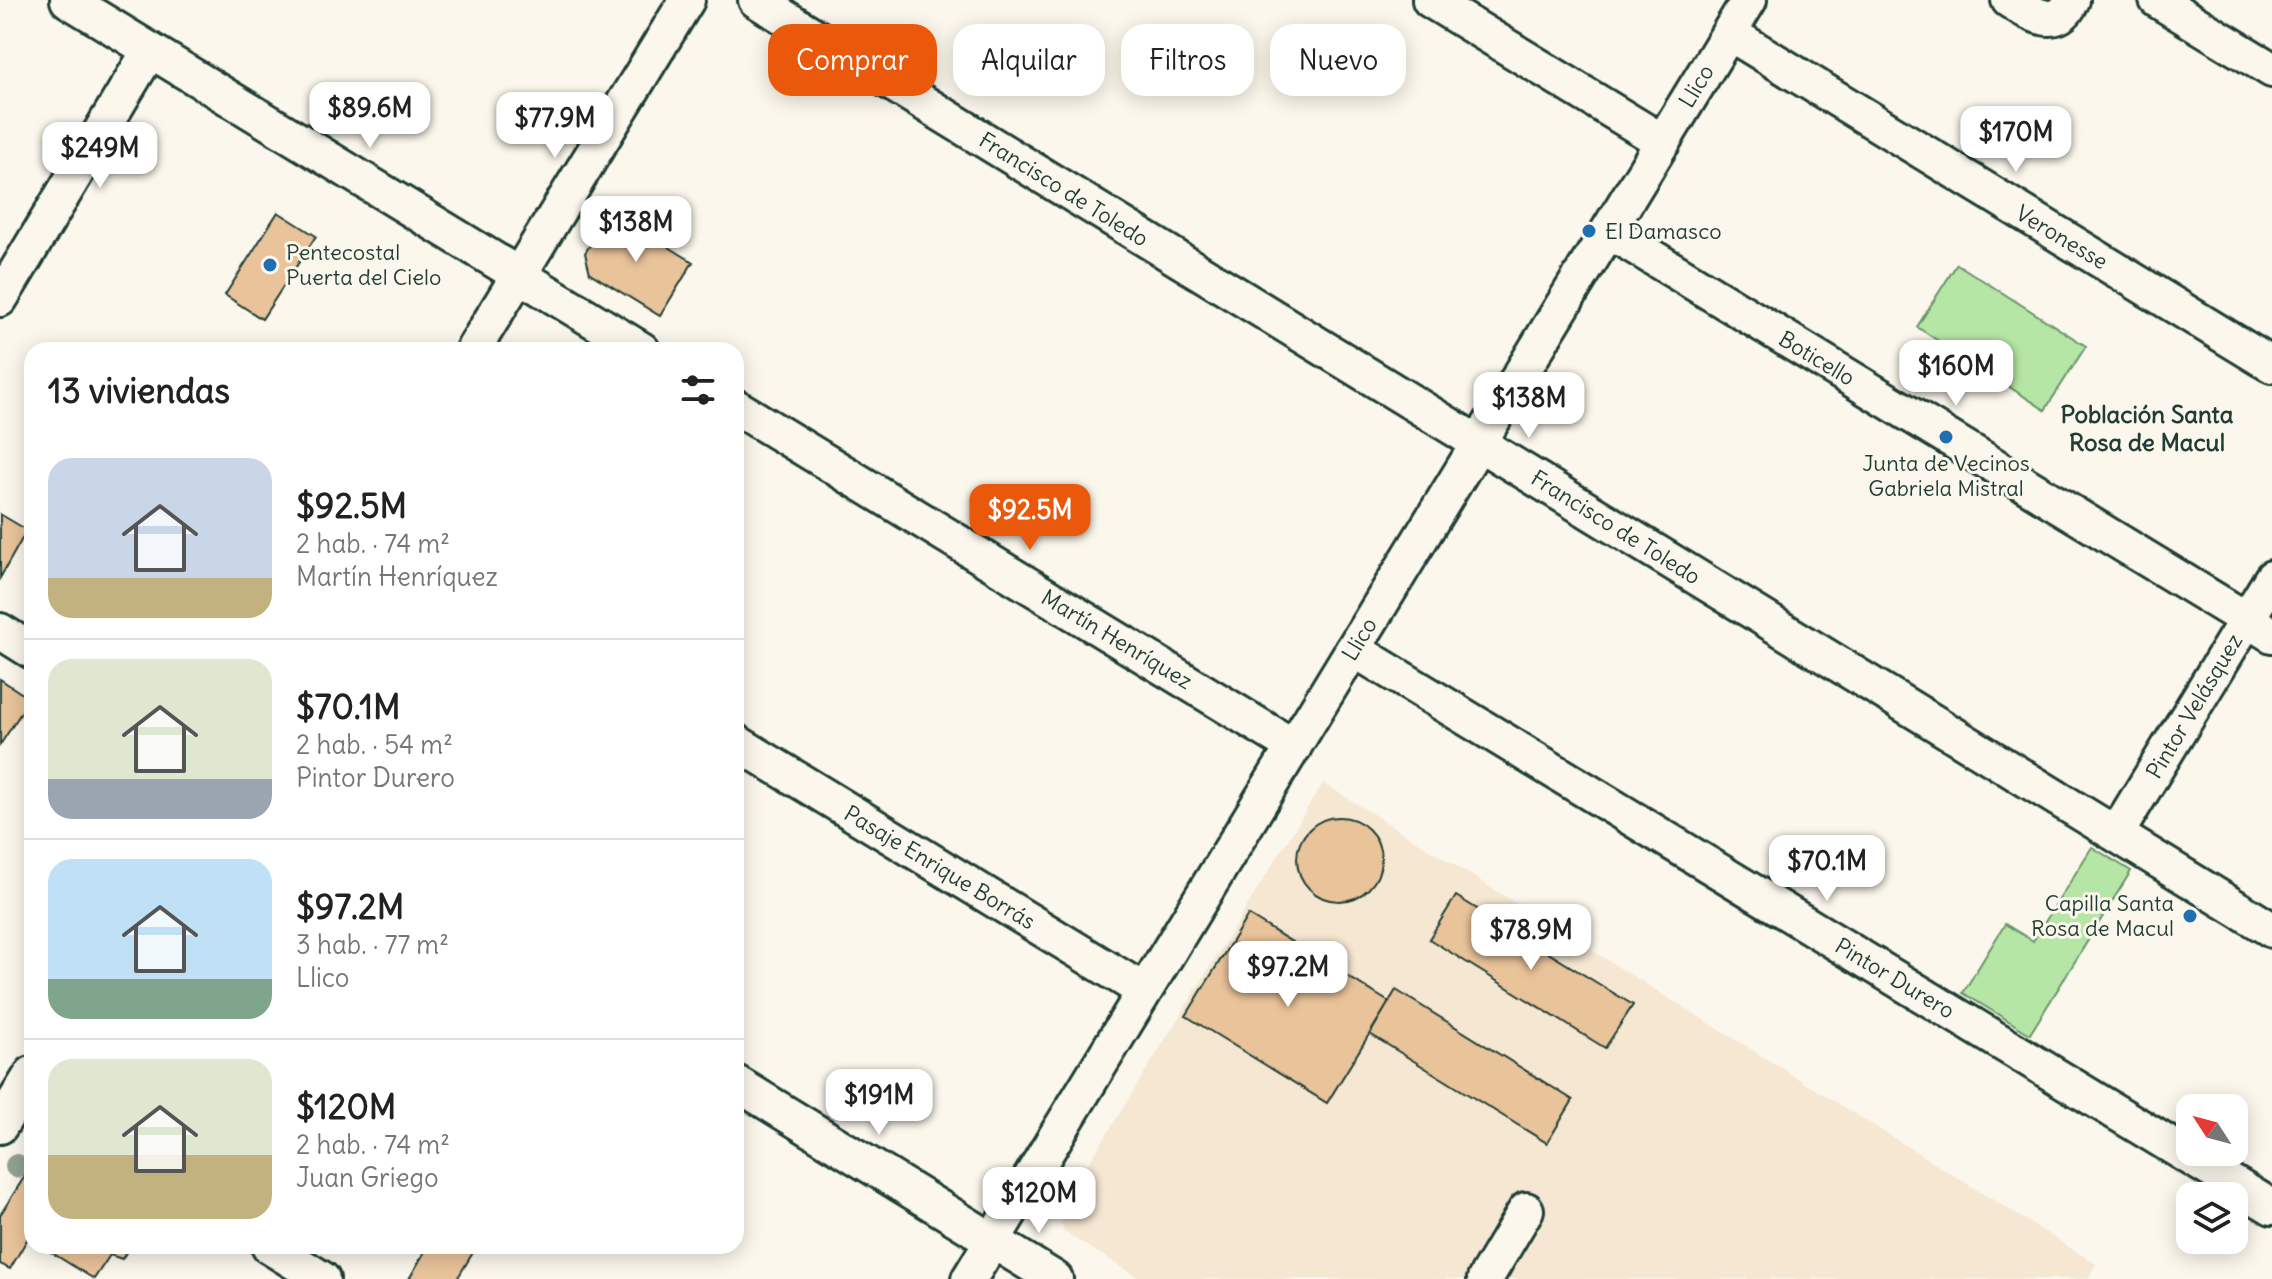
<!DOCTYPE html>
<html lang="es">
<head>
<meta charset="utf-8">
<style>
  body { margin:0; font-family:Delius,sans-serif; background:#f6f6f6; color:#222; height:100vh; display:flex; flex-direction:column; font-size:30px; white-space:nowrap }
  * { box-sizing:border-box; margin:0 }
  p { font-size:26px; color:#767676 }
  .icon { flex:none; width:44px; height:44px; fill:none; stroke:currentColor; stroke-width:2; stroke-linecap:round; stroke-linejoin:round }
  .map { position:relative; flex:1; overflow:hidden }
  .panel { position:absolute; left:24px; top:342px; width:720px; height:912px; display:flex; flex-direction:column; background:#fff; border-radius:24px; box-shadow:0 4px 20px #0003 }
  .panel>* { flex:none }
  .top-card { position:absolute; left:768px; top:24px; width:760px; height:72px; display:flex; gap:16px }
  .needle { width:52px; rotate:306deg }
  .fabs { position:absolute; left:2176px; top:1094px; display:grid; gap:16px }
  .fabs a { display:grid; place-items:center; width:72px; height:72px; border-radius:16px; background:#fff; box-shadow:0 4px 20px #0003; font-size:40px }
  .price { position:absolute; translate:-50% -68px; padding:0 18px; border-radius:16px; background:#fff; color:#222; font-size:26px; line-height:52px; filter:drop-shadow(0 2px 4px #0008) }
  .price::after { content:''; position:absolute; left:50%; top:48px; width:24px; height:18px; margin-left:-12px; background:inherit; clip-path:polygon(0 0,100% 0,50% 100%) }
  .price.selected { background:#ea580c; color:#fff }
  ul { padding:0; list-style:none }
  li { display:flex; align-items:center; gap:24px; height:200px; padding:0 24px }
  li+li { border-top:2px solid #e0e0e0 }
  li span { display:grid; place-items:center; flex:none; width:224px; height:160px; border-radius:24px; color:#555 }
  li>.icon { margin-inline-start:auto }
  span .icon { width:96px; height:96px; fill:#fffc; stroke-width:1 }
  li b { font-size:34px }
  h2 { display:flex; justify-content:space-between; align-items:center; height:96px; padding:0 24px; font-size:34px }
  .tag { padding:0 28px; border-radius:24px; background:#fff; box-shadow:0 4px 20px #0003; font-size:28px; line-height:72px }
  .tag.selected { background:#ea580c; color:#fff }
  .map>svg:first-child { display:block }
</style>
</head>
<body>
<div class="map">
<svg width="2272" height="1279" viewBox="0 0 2272 1279">
  <rect width="100%" height="100%" fill="#fbf7ec"/>
  <filter id="ink" filterUnits="userSpaceOnUse"><feTurbulence type="fractalNoise" baseFrequency=".0125" numOctaves="2"/><feDisplacementMap in="SourceGraphic" scale="16" xChannelSelector="R" yChannelSelector="G"/><feConvolveMatrix kernelMatrix="1 2 1 2 8 2 1 2 1" color-interpolation-filters="sRGB"/></filter>
  <g filter="url(#ink)">
    <!-- built -->
    <path fill="#f6e7d3" d="M1323,783L2096,1264L2088,1279H1141L1064,1232L1059,1212Z"/>
    <!-- green -->
    <path fill="#b6e6a5" stroke="#6a926c" stroke-width="2" d="M1957,264L2086,346L2045,410L1917,327Z
      M2092,847L2131,871L2030,1034L1963,993L2005,924L2033,941Z"/>
    <!-- building -->
    <path fill="#e9c39a" stroke="#1f3d34" stroke-width="2" d="M611,211L693,262L660,316L590,273L585,253Z
      M278,212L316,236L262,319L225,295Z
      M0,514L27,530L0,578Z
      M0,679L30,699L0,745Z
      M1297 859a42 42 0 1 1 84 0a42 42 0 1 1-84 0Z
      M1456,896L1633,1005L1605,1048L1429,939Z
      M1248,915L1389,1002L1327,1103L1186,1016Z
      M1396,990L1573,1100L1547,1143L1370,1034Z
      M32,1165V1240L28,1238L10,1269L0,1264V1215Z
      M41,1246H130L122,1259L110,1255L94,1279Z
      M428,1246H477L457,1279H409Z"/>
    <g fill="none" stroke-linecap="round" stroke-linejoin="round">
      <!-- minor casing -->
      <g stroke="#1f3d34" stroke-width="40">
        <path id="minor" d="M68,0L642,350
          M756,0L2272,930
          M1430,0L1663,142
          M2009,0C2030,13 2058,33 2072,0
          M2157,0L2272,70
          M1729,33L2272,365
          M1609,231L2272,635
          M0,299L150,50
          M473,350L687,0
          M736,407L1294,747
          M0,631L32,651
          M1353,649L2272,1207
          M736,742L1144,991
          M2116,834L2272,578
          M736,1083L1055,1279
          M0,1126L32,1074
          M269,1246L322,1279
          M969,1279L1749,0
          M1485,1279L1526,1210"/>
      </g>
      <!-- minor -->
      <use href="#minor" stroke="#fbf7ec" stroke-width="34"/>
    </g>
    <!-- trees -->
    <circle fill="#92a393" cx="17" cy="1166" r="12"/>
  </g>
  <!-- markers -->
  <g fill="#1f6fb2" stroke="#fbf7ec" stroke-width="3">
    <circle cx="1589" cy="231" r="8"/>
    <circle cx="270" cy="265" r="8"/>
    <circle cx="1946" cy="437" r="8"/>
    <circle cx="2190" cy="916" r="8"/>
  </g>
  <g text-anchor="middle" stroke-width="6" stroke-linejoin="round" paint-order="stroke">
    <!-- street labels -->
    <g font-size="22" fill="#1f3d34" stroke="#fbf7ec">
      <text transform="translate(1696 86) rotate(-59)" y="8">Llico</text>
      <text transform="translate(1064 189) rotate(32)" y="8">Francisco de Toledo</text>
      <text transform="translate(2062 237) rotate(31)" y="8">Veronesse</text>
      <text transform="translate(1817 358) rotate(31)" y="8">Boticello</text>
      <text transform="translate(1616 527) rotate(32)" y="8">Francisco de Toledo</text>
      <text transform="translate(1117 639) rotate(31)" y="8">Martín Henríquez</text>
      <text transform="translate(1359 639) rotate(-59)" y="8">Llico</text>
      <text transform="translate(2194 706) rotate(-59)" y="8">Pintor Velásquez</text>
      <text transform="translate(940 867) rotate(31)" y="8">Pasaje Enrique Borrás</text>
      <text transform="translate(1895 978) rotate(31)" y="8">Pintor Durero</text>
    </g>
    <!-- poi labels -->
    <g font-size="22" fill="#1f3d34" stroke="#fbf7ec" text-anchor="start">
      <text x="1605" y="239">El Damasco</text>
      <text x="286" y="260">Pentecostal<tspan x="286" dy="25">Puerta del Cielo</tspan></text>
      <text x="1946" y="471" text-anchor="middle">Junta de Vecinos<tspan x="1946" dy="25">Gabriela Mistral</tspan></text>
      <text x="2174" y="911" text-anchor="end">Capilla Santa<tspan x="2174" dy="25">Rosa de Macul</tspan></text>
    </g>
    <!-- neighbourhood labels -->
    <g font-size="24" font-weight="bold" fill="#1f3d34" stroke="#fbf7ec">
      <text x="2147" y="423">Población Santa<tspan x="2147" dy="28">Rosa de Macul</tspan></text>
    </g>
  </g>
</svg>
<div class="fabs">
<a><svg class="needle" viewBox="-14 -14 28 28"><path d="M0-13l5 13h-10z" fill="#e53935"/><path d="M0 13l5-13h-10z" fill="#767676"/></svg></a>
<a><svg class="icon" aria-label="layers" viewBox="0 0 24 24"><path d="M12 4l9 5-9 5-9-5zM3 14l9 5 9-5"/></svg></a>
</div>
<b class="price" style="left:370px;top:150px">$89.6M</b>
<b class="price" style="left:555px;top:160px">$77.9M</b>
<b class="price" style="left:2016px;top:174px">$170M</b>
<b class="price" style="left:100px;top:190px">$249M</b>
<b class="price" style="left:636px;top:264px">$138M</b>
<b class="price" style="left:1956px;top:408px">$160M</b>
<b class="price" style="left:1529px;top:440px">$138M</b>
<b class="price selected" style="left:1030px;top:552px">$92.5M</b>
<b class="price" style="left:1827px;top:903px">$70.1M</b>
<b class="price" style="left:1531px;top:972px">$78.9M</b>
<b class="price" style="left:1288px;top:1009px">$97.2M</b>
<b class="price" style="left:879px;top:1137px">$191M</b>
<b class="price" style="left:1039px;top:1235px">$120M</b>
<div class="top-card">
<a class="tag selected">Comprar</a>
<a class="tag">Alquilar</a>
<a class="tag">Filtros</a>
<a class="tag">Nuevo</a>
</div>
<section class="panel">
<h2>13 viviendas<svg class="icon" aria-label="filters" viewBox="0 0 24 24"><path d="M4 7h16M4 17h16"/><circle cx="9" cy="7" r="2"/><circle cx="15" cy="17" r="2"/></svg></h2>
<ul>
<li><span style="background:linear-gradient(#c9d6e8 75%,#c2b280 0)"><svg class="icon" aria-label="home" viewBox="0 0 24 24"><path d="M3 11l9-7 9 7M6 9v11h12V9"/></svg></span><div><b>$92.5M</b><p>2 hab. · 74 m²</p><p>Martín Henríquez</p></div></li>
<li><span style="background:linear-gradient(#dfe7d0 75%,#9aa5b1 0)"><svg class="icon" aria-label="home" viewBox="0 0 24 24"><path d="M3 11l9-7 9 7M6 9v11h12V9"/></svg></span><div><b>$70.1M</b><p>2 hab. · 54 m²</p><p>Pintor Durero</p></div></li>
<li><span style="background:linear-gradient(#bfe0f5 75%,#7fa58c 0)"><svg class="icon" aria-label="home" viewBox="0 0 24 24"><path d="M3 11l9-7 9 7M6 9v11h12V9"/></svg></span><div><b>$97.2M</b><p>3 hab. · 77 m²</p><p>Llico</p></div></li>
<li><span style="background:linear-gradient(#dfe7d0 60%,#c2b280 0)"><svg class="icon" aria-label="home" viewBox="0 0 24 24"><path d="M3 11l9-7 9 7M6 9v11h12V9"/></svg></span><div><b>$120M</b><p>2 hab. · 74 m²</p><p>Juan Griego</p></div></li>
</ul>
</section>
</div>
</body>
</html>
